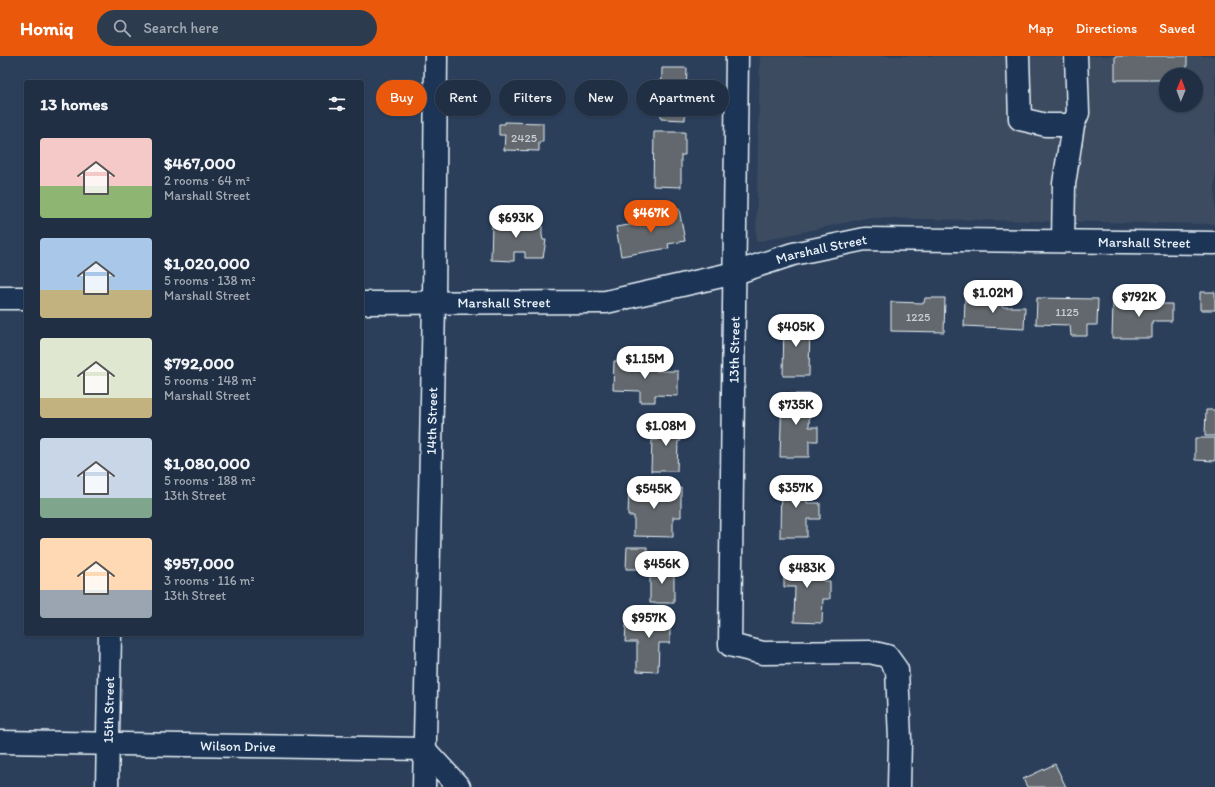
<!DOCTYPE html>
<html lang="en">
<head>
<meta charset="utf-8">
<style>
  body { margin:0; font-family:Itim,sans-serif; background:#2d3b4f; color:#f1f3f6; height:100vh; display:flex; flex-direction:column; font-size:15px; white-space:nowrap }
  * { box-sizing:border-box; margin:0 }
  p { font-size:13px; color:#a2a9b2 }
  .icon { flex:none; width:22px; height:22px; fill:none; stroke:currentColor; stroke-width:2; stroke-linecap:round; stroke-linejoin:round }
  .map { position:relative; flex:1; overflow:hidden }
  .drawer { position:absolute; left:24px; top:24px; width:340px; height:556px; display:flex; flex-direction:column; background:#202f44; border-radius:4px; box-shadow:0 1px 3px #0004,0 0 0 1px #3d4a5d }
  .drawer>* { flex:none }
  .top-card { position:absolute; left:376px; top:24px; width:380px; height:36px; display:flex; gap:8px }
  .needle { width:26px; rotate:1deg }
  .tools { position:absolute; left:1159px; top:12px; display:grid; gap:8px }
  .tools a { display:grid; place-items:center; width:44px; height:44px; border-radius:50%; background:#202f44; box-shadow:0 1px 3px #0004,0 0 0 1px #3d4a5d; font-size:20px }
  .price { position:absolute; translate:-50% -34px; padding:0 9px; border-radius:14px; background:#fff; color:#222; font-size:13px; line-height:26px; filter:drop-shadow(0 1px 2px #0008) }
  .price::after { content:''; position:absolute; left:50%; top:24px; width:12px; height:9px; margin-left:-6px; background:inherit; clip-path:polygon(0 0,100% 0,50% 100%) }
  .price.on { background:#ea580c; color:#fff }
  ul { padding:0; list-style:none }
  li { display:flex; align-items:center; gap:12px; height:100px; padding:0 16px }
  li span { display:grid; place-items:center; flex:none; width:112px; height:80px; border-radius:4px; color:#555 }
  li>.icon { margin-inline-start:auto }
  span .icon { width:48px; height:48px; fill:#fffc; stroke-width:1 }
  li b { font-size:17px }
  h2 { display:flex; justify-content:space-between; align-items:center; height:48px; padding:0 16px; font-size:17px }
  .chip { padding:0 14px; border-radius:18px; background:#202f44; box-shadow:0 1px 3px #0004,0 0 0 1px #3d4a5d; font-size:14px; line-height:36px }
  .chip.on { background:#ea580c; color:#fff }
  header { display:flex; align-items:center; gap:24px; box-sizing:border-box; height:56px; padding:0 20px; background:#ea580c; color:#fff }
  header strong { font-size:19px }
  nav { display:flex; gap:22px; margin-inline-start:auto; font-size:14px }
  .search { width:280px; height:36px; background:#2d3b4f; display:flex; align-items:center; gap:10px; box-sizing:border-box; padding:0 14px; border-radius:22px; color:#a2a9b2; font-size:15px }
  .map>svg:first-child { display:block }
</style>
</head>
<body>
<header>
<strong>Homiq</strong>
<div class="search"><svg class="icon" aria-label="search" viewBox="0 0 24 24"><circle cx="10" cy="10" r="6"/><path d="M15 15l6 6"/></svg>Search here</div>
<nav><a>Map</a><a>Directions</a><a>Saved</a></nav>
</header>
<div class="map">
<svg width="1215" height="731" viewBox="0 0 1215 731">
  <rect width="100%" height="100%" fill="#2b3f5b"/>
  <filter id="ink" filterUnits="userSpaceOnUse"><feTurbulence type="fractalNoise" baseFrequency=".025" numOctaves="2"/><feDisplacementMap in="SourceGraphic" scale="8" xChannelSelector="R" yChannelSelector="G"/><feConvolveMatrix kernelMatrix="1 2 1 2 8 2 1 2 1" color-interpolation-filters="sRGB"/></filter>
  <g filter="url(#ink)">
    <!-- built -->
    <path fill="#3c4b60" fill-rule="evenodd" d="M760,0H1215V168L866,162L756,186ZM1166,19H1196V49H1166Z"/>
    <!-- building -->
    <path fill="#62686d" stroke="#e8f1f8" d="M1115,0H1187V19H1166V24H1115Z
      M662,12H687L685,64L661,63Z
      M505,66L543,67V86H539V95L504,94L505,79H499V68H505Z
      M654,76H685V99H681V131L653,130Z
      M679,153L685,185L668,188L669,192L621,200L616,171L655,165L654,157Z
      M500,157H516V168L542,169V179L543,184H546L543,202H525V196H514V205L491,204L492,168H500Z
      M1200,236H1215V254H1200Z
      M1140,240L1153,241V248H1172V265H1152V282H1112L1113,247L1130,248V244H1140Z
      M925,242H945L944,276L891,275V246L924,247Z
      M965,242H1002V251H1025L1024,273L964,270Z
      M1037,242L1098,243L1097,269H1087V280H1071L1070,269L1036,268Z
      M784,263H810L809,320H783Z
      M614,305L656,306V315H678V340L655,339V346H640V335L613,334Z
      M782,338H810L809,371H818V385H809V401H780Z
      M1206,354H1215V380H1205Z
      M658,365L681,366V385H678L677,415H651L652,384H658Z
      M1195,382H1215V405L1195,404Z
      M781,423H807V447H820V463H807V481H780Z
      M629,431L681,432V461H673V481L634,480V460H628Z
      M627,491H647V513H626Z
      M784,504H823V525H830V543H823L822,567L794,566L795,531H784Z
      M650,511H674V547H650Z
      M638,557H670V587H659L658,616L637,615V586H625L626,569H637Z
      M1055,708L1066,731H1027L1023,723Z"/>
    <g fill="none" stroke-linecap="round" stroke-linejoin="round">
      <!-- minor casing -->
      <g stroke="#e8f1f8" stroke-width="25">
        <g id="minor">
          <path d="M737,0L730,589L763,597L870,596L887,600L897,614L900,683L899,731"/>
          <path d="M1018,0L1020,63L1046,69H1073"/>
          <path d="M1063,185L1064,128L1073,69L1078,57L1076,0"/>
          <path d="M0,242H26"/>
          <path id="s1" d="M362,247L606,246L735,217L793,198L865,183L1215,187"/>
          <path id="s2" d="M0,686L424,693L459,731"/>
          <path id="s3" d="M107,731L110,578"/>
          <path id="s4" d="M424,731L434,248L436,0"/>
        </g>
      </g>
      <!-- minor -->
      <use href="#minor" stroke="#1d3557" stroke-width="22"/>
    </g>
  </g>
  <g text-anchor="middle" stroke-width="4" stroke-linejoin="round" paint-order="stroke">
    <!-- number labels -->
    <g font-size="12" fill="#c6cfd5">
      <text x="524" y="86">2425</text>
      <text x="1067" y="260">1125</text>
      <text x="918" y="265">1225</text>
    </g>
    <!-- street labels -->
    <g font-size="14" fill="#e8f1f8" stroke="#1d3557">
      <text dy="5" stroke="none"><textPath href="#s1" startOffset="790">Marshall Street</textPath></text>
      <text dy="5" stroke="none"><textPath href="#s1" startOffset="466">Marshall Street</textPath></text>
      <text dy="5" stroke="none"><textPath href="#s1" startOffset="142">Marshall Street</textPath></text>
      <text transform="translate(734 294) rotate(-89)" y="5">13th Street</text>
      <text dy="5" stroke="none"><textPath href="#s4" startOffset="366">14th Street</textPath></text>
      <text dy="5" stroke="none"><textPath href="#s3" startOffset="77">15th Street</textPath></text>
      <text dy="5" stroke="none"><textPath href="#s2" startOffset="238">Wilson Drive</textPath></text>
    </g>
  </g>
</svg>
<div class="tools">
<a><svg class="needle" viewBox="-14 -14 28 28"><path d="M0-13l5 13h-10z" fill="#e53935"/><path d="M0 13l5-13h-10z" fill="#a2a9b2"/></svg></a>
</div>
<b class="price on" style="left:651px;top:178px">$467K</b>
<b class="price" style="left:516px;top:183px">$693K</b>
<b class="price" style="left:993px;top:258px">$1.02M</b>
<b class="price" style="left:1139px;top:262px">$792K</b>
<b class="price" style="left:796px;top:292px">$405K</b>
<b class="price" style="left:645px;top:324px">$1.15M</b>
<b class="price" style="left:796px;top:370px">$735K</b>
<b class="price" style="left:666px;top:391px">$1.08M</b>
<b class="price" style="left:796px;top:453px">$357K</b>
<b class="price" style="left:654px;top:454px">$545K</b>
<b class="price" style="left:662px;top:529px">$456K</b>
<b class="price" style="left:807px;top:533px">$483K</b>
<b class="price" style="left:649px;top:583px">$957K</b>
<div class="top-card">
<a class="chip on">Buy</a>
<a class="chip">Rent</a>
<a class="chip">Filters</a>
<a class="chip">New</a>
<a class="chip">Apartment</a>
</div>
<section class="drawer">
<h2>13 homes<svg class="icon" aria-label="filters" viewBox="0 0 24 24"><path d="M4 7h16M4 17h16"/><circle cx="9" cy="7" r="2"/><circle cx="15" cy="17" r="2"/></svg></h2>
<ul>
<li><span style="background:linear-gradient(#f6c9c9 60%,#8fb573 0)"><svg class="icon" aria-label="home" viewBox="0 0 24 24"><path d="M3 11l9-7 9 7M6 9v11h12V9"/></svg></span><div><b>$467,000</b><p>2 rooms · 64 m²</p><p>Marshall Street</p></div></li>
<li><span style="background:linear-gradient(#a9c7e8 65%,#c2b280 0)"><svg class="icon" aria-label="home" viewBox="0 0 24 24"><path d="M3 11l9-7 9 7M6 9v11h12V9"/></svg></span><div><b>$1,020,000</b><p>5 rooms · 138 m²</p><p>Marshall Street</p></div></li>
<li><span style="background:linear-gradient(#dfe7d0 75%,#c2b280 0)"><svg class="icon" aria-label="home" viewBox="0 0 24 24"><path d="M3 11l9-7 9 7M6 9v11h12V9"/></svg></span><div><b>$792,000</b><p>5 rooms · 148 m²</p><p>Marshall Street</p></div></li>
<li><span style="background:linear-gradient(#c9d6e8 75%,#7fa58c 0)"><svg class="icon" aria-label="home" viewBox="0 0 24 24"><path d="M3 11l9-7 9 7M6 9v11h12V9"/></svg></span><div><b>$1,080,000</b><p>5 rooms · 188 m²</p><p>13th Street</p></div></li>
<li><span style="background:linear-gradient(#ffd9b3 65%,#9aa5b1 0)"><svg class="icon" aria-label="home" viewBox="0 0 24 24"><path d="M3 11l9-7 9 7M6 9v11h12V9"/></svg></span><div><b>$957,000</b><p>3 rooms · 116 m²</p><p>13th Street</p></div></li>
</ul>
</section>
</div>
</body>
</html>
